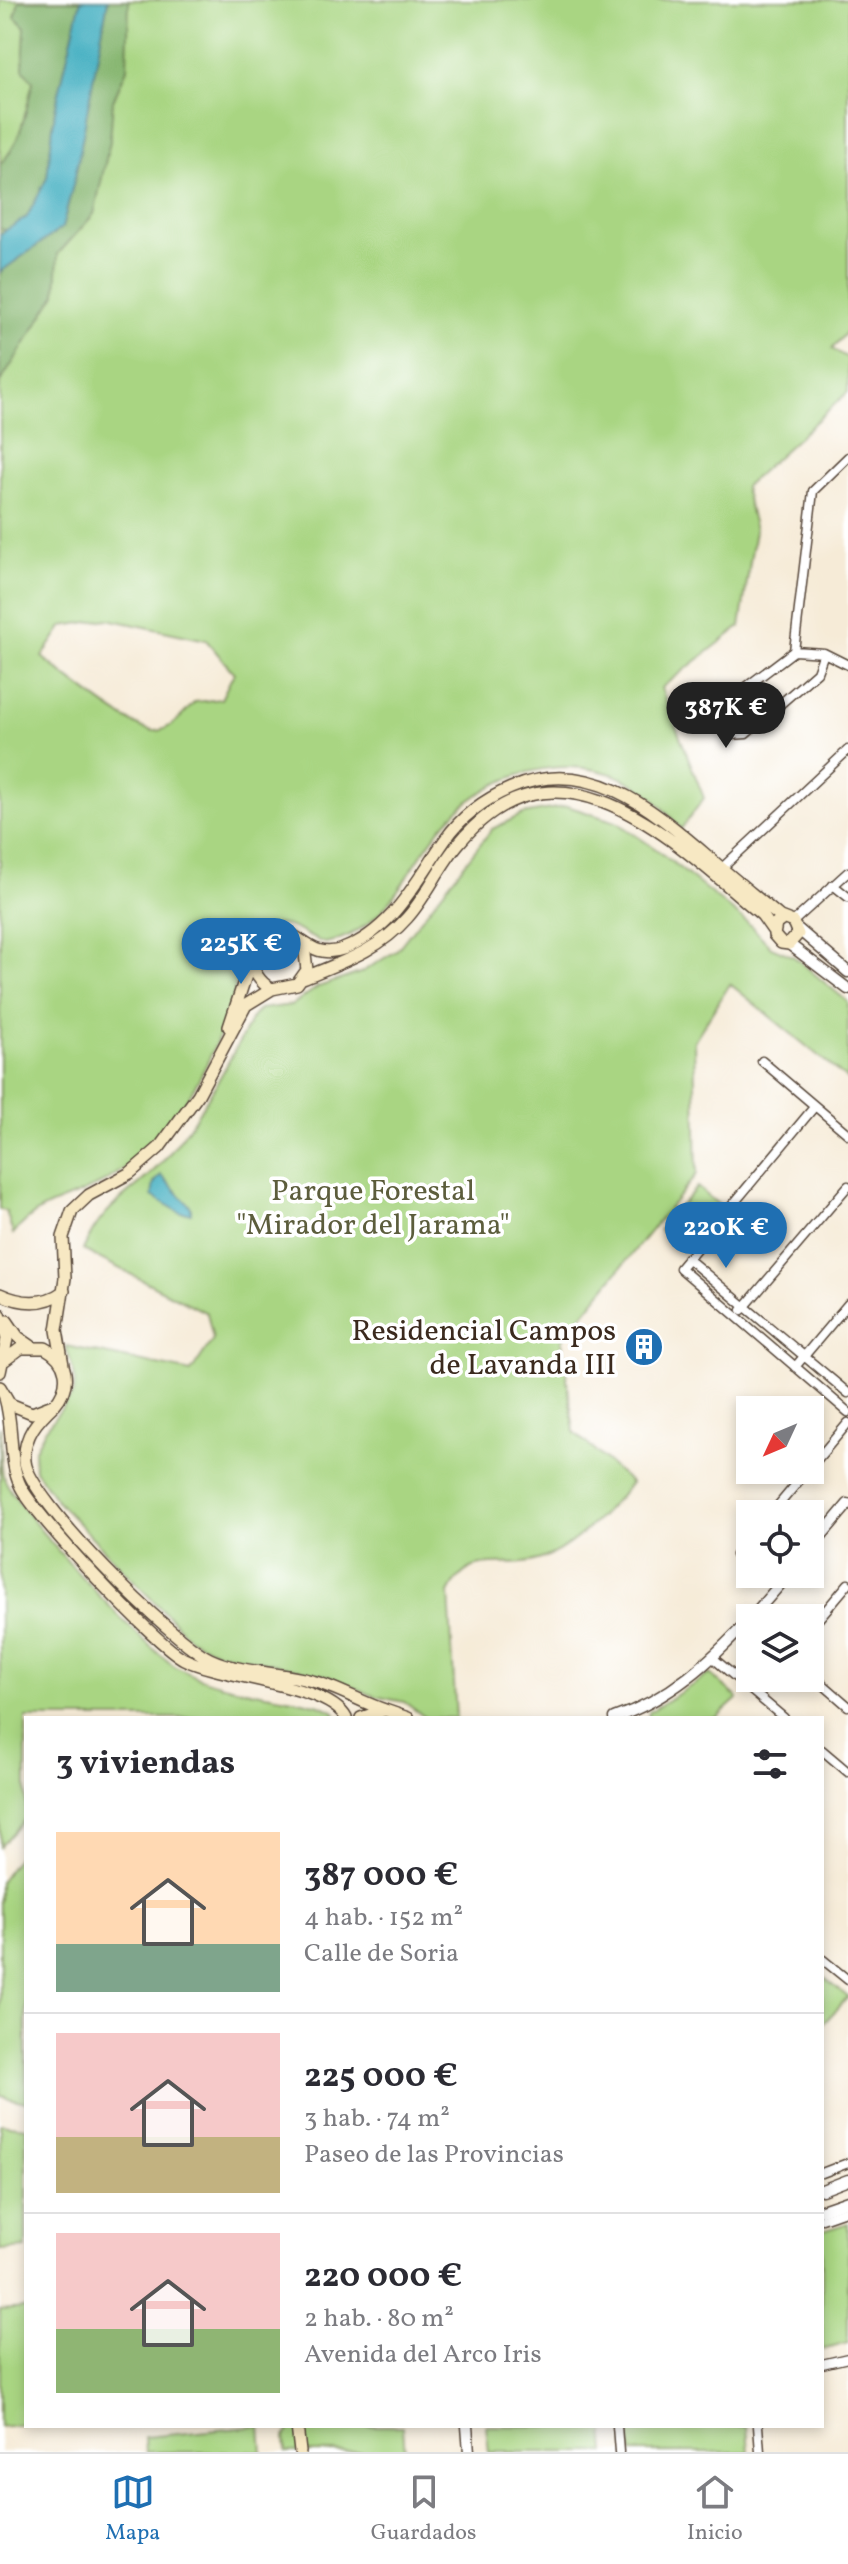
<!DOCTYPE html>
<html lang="es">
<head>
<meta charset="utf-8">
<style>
  body { margin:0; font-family:Vollkorn,serif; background:#f2f2f3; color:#2b2b33; height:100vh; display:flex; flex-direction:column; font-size:30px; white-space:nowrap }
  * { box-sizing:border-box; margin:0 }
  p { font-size:26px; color:#7c7c81 }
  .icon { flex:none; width:44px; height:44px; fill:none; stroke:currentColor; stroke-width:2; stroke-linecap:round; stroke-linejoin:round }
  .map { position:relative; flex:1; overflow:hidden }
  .side { position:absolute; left:24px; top:1716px; width:800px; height:712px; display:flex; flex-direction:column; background:#fff; border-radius:0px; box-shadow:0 4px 12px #0003 }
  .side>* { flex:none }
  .needle { width:52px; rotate:226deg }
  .tools { position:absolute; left:736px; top:1396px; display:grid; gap:16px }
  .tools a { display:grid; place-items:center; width:88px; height:88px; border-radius:0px; background:#fff; box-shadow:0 4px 12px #0003; font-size:40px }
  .price { position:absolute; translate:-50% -68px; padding:0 18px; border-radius:28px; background:#1f6fb2; color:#fff; font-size:26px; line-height:52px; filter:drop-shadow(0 2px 4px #0008) }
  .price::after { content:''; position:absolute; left:50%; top:48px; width:24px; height:18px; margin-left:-12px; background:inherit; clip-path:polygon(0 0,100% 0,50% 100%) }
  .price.on { background:#222; color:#fff }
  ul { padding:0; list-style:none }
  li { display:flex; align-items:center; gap:24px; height:200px; padding:0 32px }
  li+li { border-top:2px solid #e1e1e2 }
  li span { display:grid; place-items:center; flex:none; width:224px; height:160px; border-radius:0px; color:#555 }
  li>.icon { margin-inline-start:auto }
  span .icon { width:96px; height:96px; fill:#fffc; stroke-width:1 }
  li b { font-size:34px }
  h2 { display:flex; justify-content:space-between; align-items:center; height:96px; padding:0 32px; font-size:34px }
  .tabs { display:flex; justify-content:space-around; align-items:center; height:112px; border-top:2px solid #e1e1e2; background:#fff; font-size:22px; color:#7c7c81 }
  .tabs a { display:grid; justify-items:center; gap:4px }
  .tabs .on { color:#1f6fb2 }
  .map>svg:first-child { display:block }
</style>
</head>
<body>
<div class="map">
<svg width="848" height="2452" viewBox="0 0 848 2452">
  <rect width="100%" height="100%" fill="#fff"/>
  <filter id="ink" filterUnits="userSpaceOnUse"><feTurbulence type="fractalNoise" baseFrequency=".0125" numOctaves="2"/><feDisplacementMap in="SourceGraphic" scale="16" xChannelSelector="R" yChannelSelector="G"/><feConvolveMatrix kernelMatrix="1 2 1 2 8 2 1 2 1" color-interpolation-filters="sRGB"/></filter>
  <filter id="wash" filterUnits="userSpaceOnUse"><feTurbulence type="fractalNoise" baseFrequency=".006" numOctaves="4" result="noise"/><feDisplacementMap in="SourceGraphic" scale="32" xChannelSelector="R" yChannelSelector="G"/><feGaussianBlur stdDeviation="1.8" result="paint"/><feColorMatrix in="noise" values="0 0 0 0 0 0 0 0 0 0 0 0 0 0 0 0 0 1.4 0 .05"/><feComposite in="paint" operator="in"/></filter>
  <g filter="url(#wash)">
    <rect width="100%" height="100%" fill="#f6ebd7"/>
    <!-- green -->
    <path fill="#a9d582" stroke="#728050" stroke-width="2" fill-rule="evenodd" d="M0,0H848V330L832,349L848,358V392L744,487L755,530L740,627L661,688L704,798L681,829C670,817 660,803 647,793C585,746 496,767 447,821C407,864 390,931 325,943C308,939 293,922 274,925C264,926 255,932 249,940C239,954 238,977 234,993C221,1033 207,1069 184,1104C157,1145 125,1175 79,1194C49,1206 36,1208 13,1234L6,1211L0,1210ZM108,619L206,640L234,673L221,699L195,702C185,712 172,730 156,731C135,733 61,672 42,657L63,626Z
      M567,806L616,822L656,849L750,925L771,947L793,956L848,1002V1080L730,984L694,1041L697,1174L562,1340L574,1432L631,1483C609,1509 575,1547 541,1559C503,1573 471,1547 449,1593L456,1718H426L404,1702L374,1696L325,1675L214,1651L190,1639L57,1501L35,1470L34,1451L45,1430L74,1393L75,1377L66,1346L191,1372L213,1339L207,1313L83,1250C104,1201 134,1195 165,1159C200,1117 226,1067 252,1018L260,1009L292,1005L318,987L360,973L396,951L492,829L523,814Z
      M697,1187L719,1205L682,1249L660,1230Z
      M0,1427C2,1442 0,1460 3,1475C14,1510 146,1650 178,1668C221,1691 274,1693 320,1705L335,1712L336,1718H26V1818L0,1847Z
      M710,1674L738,1698L716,1718H648L649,1712Z
      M26,1845V2102L0,2096V1882Z
      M822,1976L848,1997L822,2025Z
      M0,2124L26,2127V2248L0,2250Z
      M848,2223V2343L822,2350V2231Z
      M26,2308V2424L0,2427V2310Z
      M260,2426L262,2452H146L145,2437Z
      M292,2426H403L405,2452H286L285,2437Z
      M486,2426H604L606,2452H489Z
      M629,2426H747L749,2452H632Z"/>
    <!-- forest -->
    <path fill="#86b670" stroke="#607047" stroke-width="2" d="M81,0L55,110L47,178L27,217L7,230L0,229V164C21,145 26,109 33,82L23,69L25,27L15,17L19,1Z
      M108,0H129L127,69L113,101L110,141L94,214L58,254L56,294L0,383V272L62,228L75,177Z"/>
    <!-- water -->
    <path fill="#43afc1" stroke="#3f6c70" stroke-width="2" d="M81,0H108L75,177L62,228L0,272V234L27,217L47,178L55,110Z
      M161,1175L191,1207V1213H181L152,1196L154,1183Z"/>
  </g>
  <g filter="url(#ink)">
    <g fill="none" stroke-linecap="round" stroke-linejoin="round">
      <!-- minor casing -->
      <g stroke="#57473a" stroke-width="11">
        <path id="minor" d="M794,651L721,706L722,725L731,735L746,734L817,672L824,653
          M794,651L813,491L848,457
          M794,651L824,653L848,665
          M722,868L848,750
          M833,885L848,897
          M793,922L848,872
          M762,1061L848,1134
          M815,1106L680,1268L848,1412
          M687,1258L848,1393
          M742,1310L848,1186
          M795,1367L848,1304
          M810,1468L848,1423
          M771,1514L808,1470
          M750,1538L736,1555L750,1566
          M810,1629L848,1584
          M713,1658L784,1718
          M810,1673L848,1706
          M822,1750L848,1772
          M822,1959L848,1980
          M822,2173L848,2163
          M822,2219L848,2210
          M822,2364L848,2358
          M617,2426L619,2452
          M758,2426L760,2452"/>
      </g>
      <!-- tertiary casing -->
      <g stroke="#57473a" stroke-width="13">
        <path id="tertiary" d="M798,929L848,972
          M789,944L848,989
          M810,1549L848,1504
          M751,1618L789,1574
          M614,1718C670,1699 711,1661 750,1619
          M822,2190L848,2180
          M822,2210L848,2201
          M467,2426L469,2452"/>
      </g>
      <!-- secondary casing -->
      <g stroke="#57473a" stroke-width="14">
        <path id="secondary" d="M304,945L307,970L297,984L272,989C247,977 242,937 276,933C302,929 308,961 343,949C393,930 416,881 445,840C461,817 485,799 511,788C588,755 650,807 705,854C730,876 755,896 780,917L793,922L798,934L789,944L781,943L774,935L776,924L783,919
          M303,978C342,962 378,951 407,918C427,896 439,866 459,843C560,722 678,845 762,915L774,932
          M229,1027L251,960
          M0,1294C22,1304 44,1306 64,1291
          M0,1314L7,1339L0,1372
          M7,1321L18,1337L31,1346
          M63,1365L57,1330L65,1278L63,1237L72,1211L89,1195L130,1173L159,1148L198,1095L246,1005L272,989
          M0,1387L10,1404L32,1413L55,1404C72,1384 68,1360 45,1348H21L5,1360
          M5,1398C14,1427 8,1462 21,1487C36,1517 155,1644 184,1659C224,1679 328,1684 346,1718
          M55,1404C38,1420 23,1435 25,1461C28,1499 173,1642 210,1659C240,1673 279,1672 312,1681C337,1687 360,1702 385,1710
          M361,1718L385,1710L408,1718
          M297,2426L300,2452"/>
      </g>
      <!-- minor -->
      <use href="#minor" stroke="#fff" stroke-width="8"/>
      <!-- tertiary -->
      <use href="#tertiary" stroke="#fff" stroke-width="10"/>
      <!-- secondary -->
      <use href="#secondary" stroke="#f7e8c3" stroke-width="11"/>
    </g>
  </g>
  <!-- icons -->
  <defs>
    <g id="building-disc" transform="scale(2)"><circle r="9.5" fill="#1f6fb2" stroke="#fff"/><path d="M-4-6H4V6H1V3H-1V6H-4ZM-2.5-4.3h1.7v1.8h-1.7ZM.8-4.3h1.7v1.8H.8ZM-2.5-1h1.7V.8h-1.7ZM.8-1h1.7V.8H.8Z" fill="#fff"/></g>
  </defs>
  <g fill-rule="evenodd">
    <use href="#building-disc" x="644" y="1347"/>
  </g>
  <g text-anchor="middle" stroke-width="7" stroke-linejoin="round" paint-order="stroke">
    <!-- park labels -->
    <g font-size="30" fill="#5c5d3c" stroke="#fff">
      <text x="373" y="1200">Parque Forestal<tspan x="373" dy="34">"Mirador del Jarama"</tspan></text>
    </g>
    <!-- poi labels -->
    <g font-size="30" fill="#3b2a1e" stroke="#fff" text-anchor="end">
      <text x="616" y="1340">Residencial Campos<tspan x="616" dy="34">de Lavanda III</tspan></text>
    </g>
  </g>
</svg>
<div class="tools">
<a><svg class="needle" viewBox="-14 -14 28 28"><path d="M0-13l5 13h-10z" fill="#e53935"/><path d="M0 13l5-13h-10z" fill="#7c7c81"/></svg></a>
<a><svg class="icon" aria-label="locate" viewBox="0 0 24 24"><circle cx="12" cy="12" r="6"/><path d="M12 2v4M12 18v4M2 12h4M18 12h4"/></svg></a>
<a><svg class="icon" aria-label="layers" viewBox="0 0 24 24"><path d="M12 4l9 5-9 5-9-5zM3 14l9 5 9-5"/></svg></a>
</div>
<b class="price on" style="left:726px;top:750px">387K €</b>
<b class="price" style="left:241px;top:986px">225K €</b>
<b class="price" style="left:726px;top:1270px">220K €</b>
<section class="side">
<h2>3 viviendas<svg class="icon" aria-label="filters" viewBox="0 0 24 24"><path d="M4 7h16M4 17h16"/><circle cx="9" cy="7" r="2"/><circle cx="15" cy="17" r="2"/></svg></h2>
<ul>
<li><span style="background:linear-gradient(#ffd9b3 70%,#7fa58c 0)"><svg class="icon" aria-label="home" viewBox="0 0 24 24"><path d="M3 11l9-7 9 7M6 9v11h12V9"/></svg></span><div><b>387 000 €</b><p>4 hab. · 152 m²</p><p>Calle de Soria</p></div></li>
<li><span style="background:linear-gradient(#f6c9c9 65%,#c2b280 0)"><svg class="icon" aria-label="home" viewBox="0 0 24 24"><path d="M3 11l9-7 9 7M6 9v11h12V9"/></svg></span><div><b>225 000 €</b><p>3 hab. · 74 m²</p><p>Paseo de las Provincias</p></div></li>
<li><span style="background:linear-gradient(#f6c9c9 60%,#8fb573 0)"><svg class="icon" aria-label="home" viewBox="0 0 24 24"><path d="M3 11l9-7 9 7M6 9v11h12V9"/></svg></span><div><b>220 000 €</b><p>2 hab. · 80 m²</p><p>Avenida del Arco Iris</p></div></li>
</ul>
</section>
</div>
<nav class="tabs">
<a class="on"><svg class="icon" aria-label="map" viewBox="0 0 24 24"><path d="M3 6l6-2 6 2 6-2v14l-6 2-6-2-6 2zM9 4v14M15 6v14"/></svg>Mapa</a>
<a><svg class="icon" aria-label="saved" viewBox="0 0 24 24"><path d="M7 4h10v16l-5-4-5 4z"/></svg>Guardados</a>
<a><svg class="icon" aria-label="home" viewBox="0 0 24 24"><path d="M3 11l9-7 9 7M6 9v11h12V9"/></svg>Inicio</a>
</nav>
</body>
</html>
